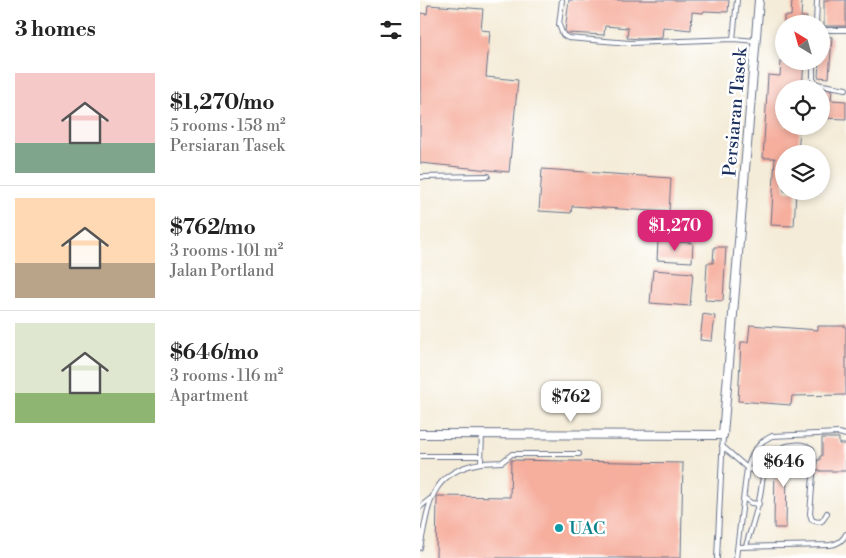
<!DOCTYPE html>
<html lang="en">
<head>
<meta charset="utf-8">
<style>
  body { margin:0; font-family:"Libre Bodoni",serif; background:#f2f2f2; color:#222; height:100vh; display:flex; flex-direction:column; font-size:19px; white-space:nowrap }
  * { box-sizing:border-box; margin:0 }
  p { font-size:16px; color:#767676 }
  .icon { flex:none; width:28px; height:28px; fill:none; stroke:currentColor; stroke-width:2; stroke-linecap:round; stroke-linejoin:round }
  .map { position:relative; flex:1; overflow:hidden }
  .drawer { display:flex; flex-direction:column; background:#fff; width:420px }
  .drawer>* { flex:none }
  .needle { width:32px; rotate:323deg }
  .fabs { position:absolute; left:355px; top:15px; display:grid; gap:10px }
  .fabs a { display:grid; place-items:center; width:55px; height:55px; border-radius:50%; background:#fff; box-shadow:0 2px 8px #0003; font-size:25px }
  .price { position:absolute; translate:-50% -42px; padding:0 11px; border-radius:10px; background:#fff; color:#222; font-size:16px; line-height:32px; filter:drop-shadow(0 1px 2px #0008) }
  .price::after { content:''; position:absolute; left:50%; top:30px; width:15px; height:11px; margin-left:-8px; background:inherit; clip-path:polygon(0 0,100% 0,50% 100%) }
  .price.active { background:#db2777; color:#fff }
  ul { padding:0; list-style:none }
  li { display:flex; align-items:center; gap:15px; height:125px; padding:0 15px }
  li+li { border-top:1px solid #e0e0e0 }
  li span { display:grid; place-items:center; flex:none; width:140px; height:100px; border-radius:0px; color:#555 }
  li>.icon { margin-inline-start:auto }
  span .icon { width:60px; height:60px; fill:#fffc; stroke-width:1 }
  li b { font-size:21px }
  h2 { display:flex; justify-content:space-between; align-items:center; height:60px; padding:0 15px; font-size:21px }
  main { display:flex; flex:1; min-height:0 }
  .map>svg:first-child { display:block }
</style>
</head>
<body>
<main>
<section class="drawer">
<h2>3 homes<svg class="icon" aria-label="filters" viewBox="0 0 24 24"><path d="M4 7h16M4 17h16"/><circle cx="9" cy="7" r="2"/><circle cx="15" cy="17" r="2"/></svg></h2>
<ul>
<li><span style="background:linear-gradient(#f6c9c9 70%,#7fa58c 0)"><svg class="icon" aria-label="home" viewBox="0 0 24 24"><path d="M3 11l9-7 9 7M6 9v11h12V9"/></svg></span><div><b>$1,270/mo</b><p>5 rooms · 158 m²</p><p>Persiaran Tasek</p></div></li>
<li><span style="background:linear-gradient(#ffd9b3 65%,#b9a48a 0)"><svg class="icon" aria-label="home" viewBox="0 0 24 24"><path d="M3 11l9-7 9 7M6 9v11h12V9"/></svg></span><div><b>$762/mo</b><p>3 rooms · 101 m²</p><p>Jalan Portland</p></div></li>
<li><span style="background:linear-gradient(#dfe7d0 70%,#8fb573 0)"><svg class="icon" aria-label="home" viewBox="0 0 24 24"><path d="M3 11l9-7 9 7M6 9v11h12V9"/></svg></span><div><b>$646/mo</b><p>3 rooms · 116 m²</p><p>Apartment</p></div></li>
</ul>
</section>
<div class="map">
<svg width="426" height="558" viewBox="0 0 426 558">
  <rect width="100%" height="100%" fill="#fff"/>
  <filter id="ink" filterUnits="userSpaceOnUse"><feTurbulence type="fractalNoise" baseFrequency=".02" numOctaves="2"/><feDisplacementMap in="SourceGraphic" scale="10" xChannelSelector="R" yChannelSelector="G"/><feConvolveMatrix kernelMatrix="1 2 1 2 8 2 1 2 1" color-interpolation-filters="sRGB"/></filter>
  <filter id="wash" filterUnits="userSpaceOnUse"><feTurbulence type="fractalNoise" baseFrequency=".0096" numOctaves="4" result="noise"/><feDisplacementMap in="SourceGraphic" scale="20" xChannelSelector="R" yChannelSelector="G"/><feGaussianBlur stdDeviation="1.12" result="paint"/><feColorMatrix in="noise" values="0 0 0 0 0 0 0 0 0 0 0 0 0 0 0 0 0 1.4 0 .05"/><feComposite in="paint" operator="in"/></filter>
  <g filter="url(#wash)">
    <rect width="100%" height="100%" fill="#f4ecd8"/>
    <g id="blocks">
      <!-- building -->
      <path fill="#f6ae9d" d="M149,0H309L308,12L284,11L283,13L272,12L271,30L243,27L242,38L221,39L207,38L208,28L185,26L184,35L147,33L145,31Z
        M372,0H382L381,17H387L386,24H364V16H371Z
        M404,0H426V26H404Z
        M8,5L63,9L61,30L70,31L66,77L98,80L89,172L0,163V13L7,14Z
        M401,36L412,37L409,78L398,77L399,61H401Z
        M361,61H384L382,89H364V126H380L378,154H364V191H376L374,226L351,225L355,158H343L348,75L360,76Z
        M401,89L412,90L411,100L426,101V119L403,118V113H401Z
        M122,169L251,178L249,212L152,206L151,213L119,211Z
        M238,241L273,243L272,262L237,260Z
        M294,247H306L303,301L285,300L287,263H293Z
        M233,270L273,273L270,306L230,303Z
        M283,314L295,316L292,341L280,340Z
        M330,325L398,330V326H426V395L372,396L371,405L318,401L321,342H328Z
        M402,438H419V444H426V471H400V470H397V460H400V456H402Z
        M91,460L263,463L261,558H16L17,496L90,497Z
        M355,460H390V470H367L366,528H354Z"/>
    </g>
  </g>
  <g filter="url(#ink)">
    <use href="#blocks" fill-opacity="0" stroke="#677189" stroke-width="1"/>
    <g fill="none" stroke-linecap="round" stroke-linejoin="round">
      <!-- lane casing -->
      <g stroke="#677189" stroke-width="6">
        <path id="lane" d="M142,0L139,25L143,35L148,38L210,43L313,39L336,41
          M396,24L397,0
          M401,30H426
          M313,39L317,0
          M393,61V79L397,84L426,89
          M0,177L68,176
          M302,446L327,468L343,476
          M0,456H61
          M61,463L82,462L92,454H159
          M324,498L331,503L339,504
          M0,507L10,499
          M326,546C330,532 335,518 338,504C341,495 341,486 343,477C346,463 357,445 373,445C379,444 386,445 392,449L394,462L390,514L392,520C402,524 403,521 407,513
          M318,547L410,545C418,544 423,541 426,534
          M0,548C9,505 9,472 61,463L62,433
          M297,558L303,435
          M316,558L327,468L334,451L343,441L352,436L419,433L426,435"/>
      </g>
      <!-- street casing -->
      <g stroke="#677189" stroke-width="10">
        <path id="street" d="M0,434L303,435L339,0"/>
      </g>
      <!-- lane -->
      <use href="#lane" stroke="#fff" stroke-width="4"/>
      <!-- street -->
      <use href="#street" stroke="#fff" stroke-width="8"/>
    </g>
  </g>
  <!-- markers -->
  <circle fill="#0f9aa8" stroke="#fff" stroke-width="2" cx="139" cy="528" r="5"/>
  <g text-anchor="middle" stroke-width="5" stroke-linejoin="round" paint-order="stroke">
    <!-- street labels -->
    <g font-size="18" fill="#1b2f5e" stroke="#fff">
      <text transform="translate(315 112) rotate(-85)" y="6">Persiaran Tasek</text>
    </g>
    <!-- culture labels -->
    <g font-size="18" fill="#0d838f" stroke="#fff" text-anchor="start">
      <text x="149" y="534">UAC</text>
    </g>
  </g>
</svg>
<div class="fabs">
<a><svg class="needle" viewBox="-14 -14 28 28"><path d="M0-13l5 13h-10z" fill="#e53935"/><path d="M0 13l5-13h-10z" fill="#767676"/></svg></a>
<a><svg class="icon" aria-label="locate" viewBox="0 0 24 24"><circle cx="12" cy="12" r="6"/><path d="M12 2v4M12 18v4M2 12h4M18 12h4"/></svg></a>
<a><svg class="icon" aria-label="layers" viewBox="0 0 24 24"><path d="M12 4l9 5-9 5-9-5zM3 14l9 5 9-5"/></svg></a>
</div>
<b class="price active" style="left:255px;top:252px">$1,270</b>
<b class="price" style="left:151px;top:423px">$762</b>
<b class="price" style="left:364px;top:488px">$646</b>
</div>
</main>
</body>
</html>
